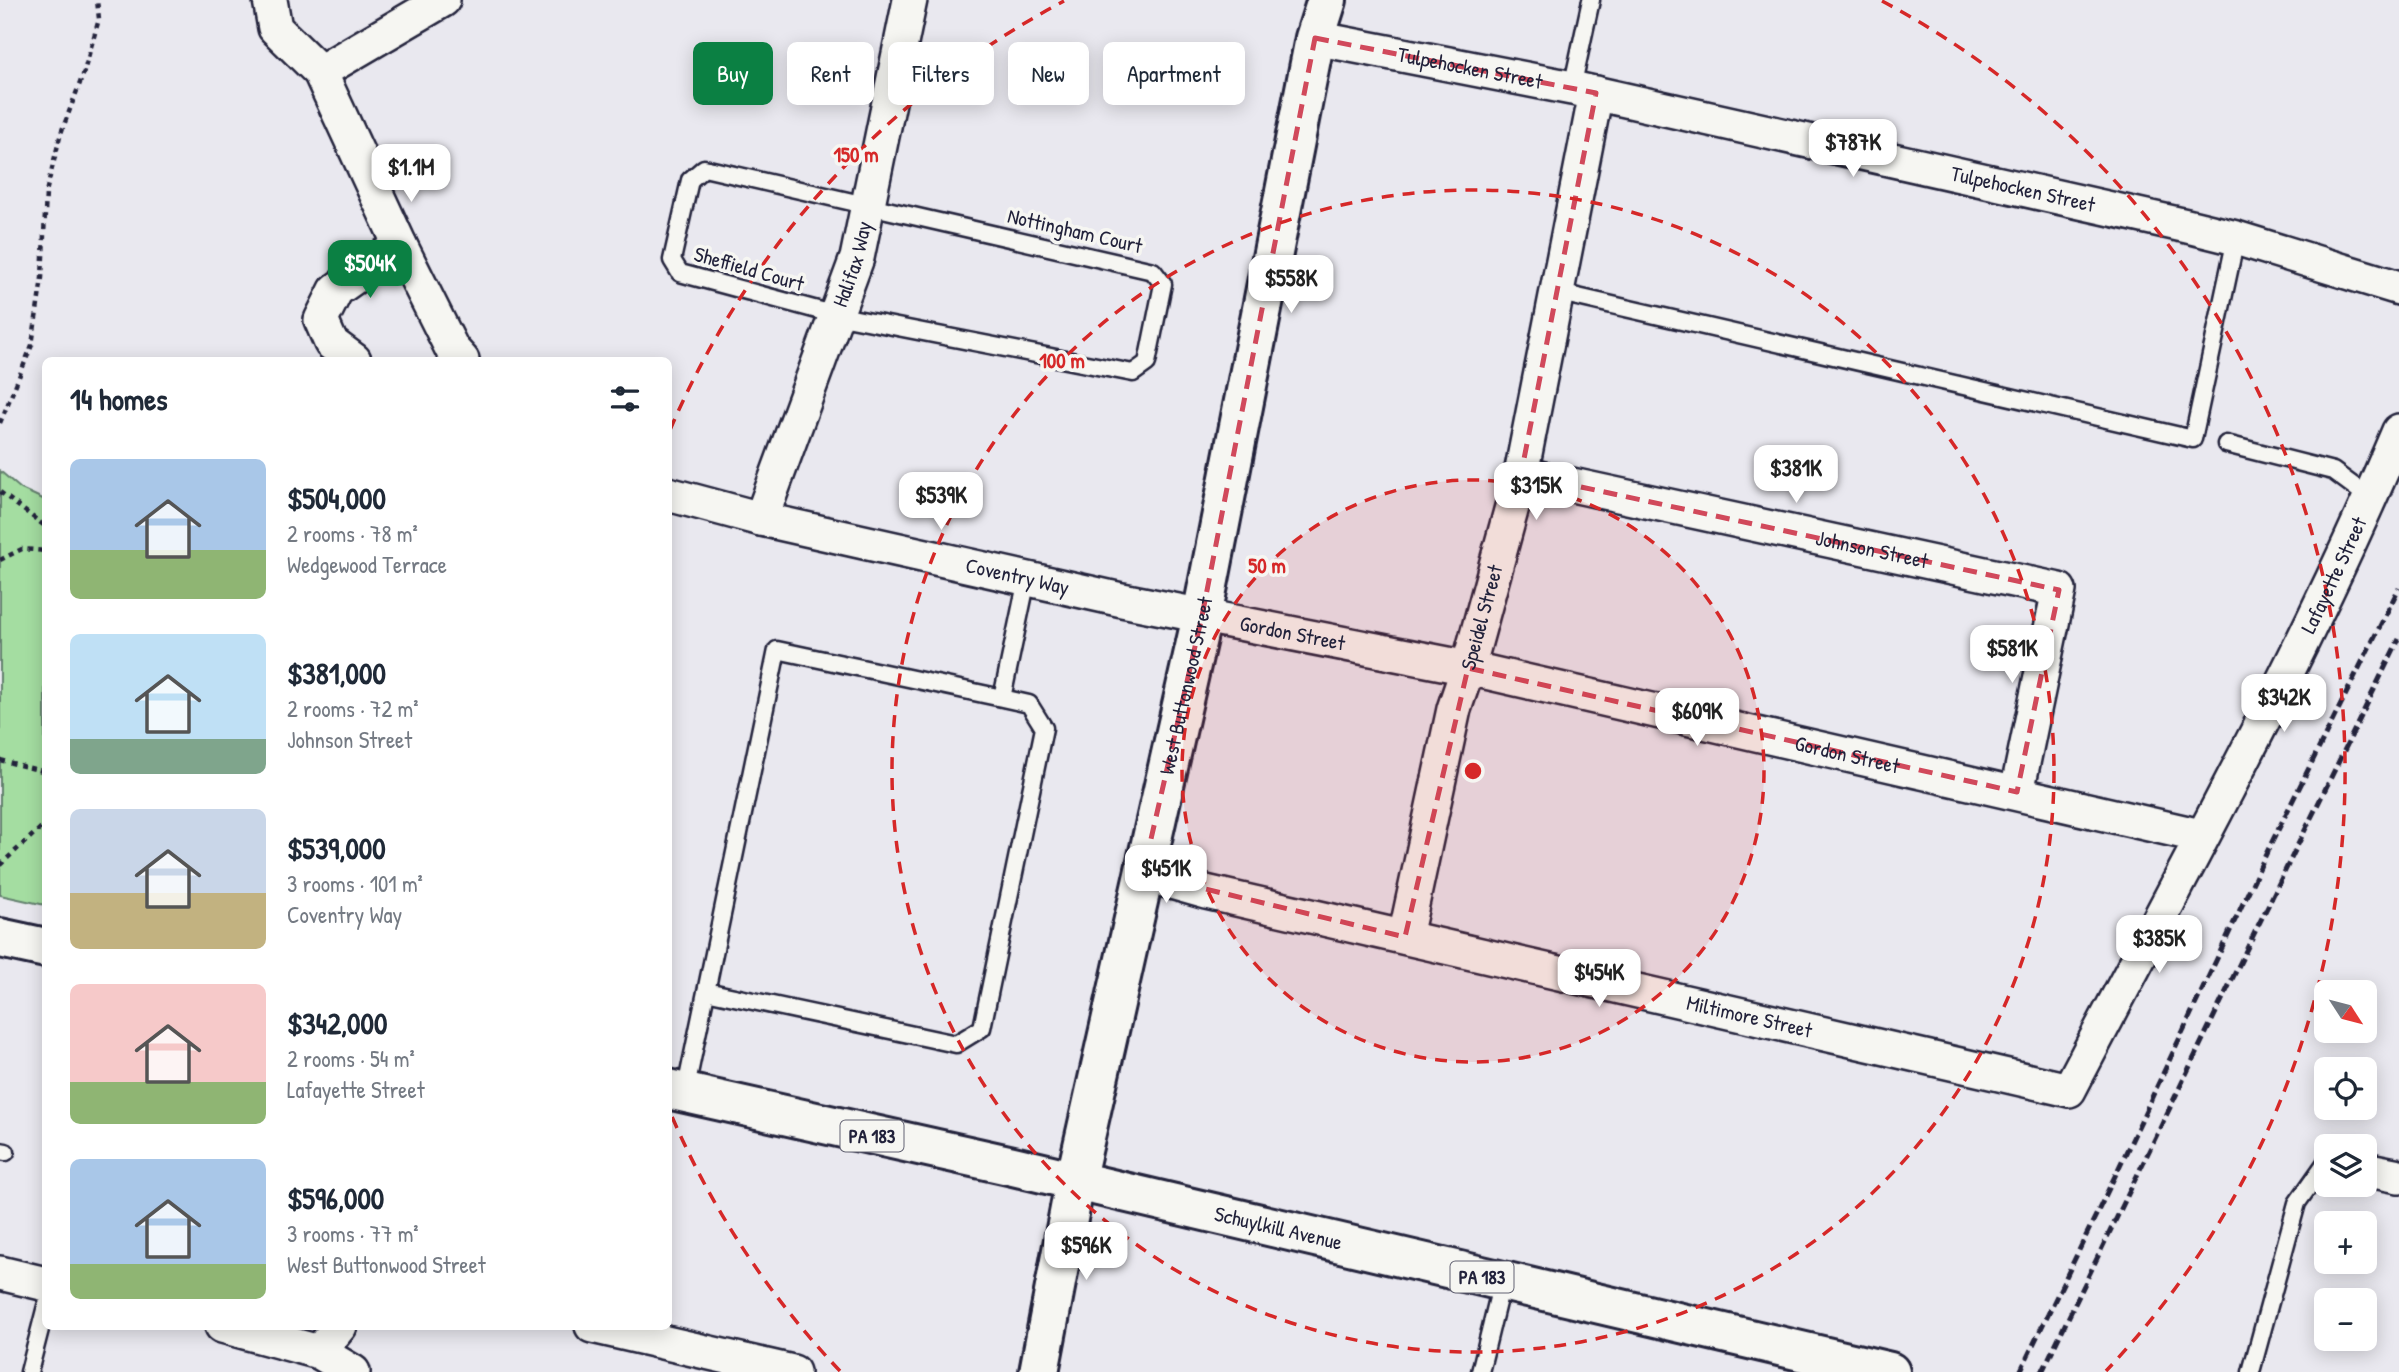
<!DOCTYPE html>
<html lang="en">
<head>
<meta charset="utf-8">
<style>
  body { margin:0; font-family:"Patrick Hand",sans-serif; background:#f2f2f3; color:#1f2937; height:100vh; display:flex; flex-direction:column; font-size:26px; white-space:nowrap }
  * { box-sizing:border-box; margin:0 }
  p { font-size:23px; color:#747a83 }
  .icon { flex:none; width:38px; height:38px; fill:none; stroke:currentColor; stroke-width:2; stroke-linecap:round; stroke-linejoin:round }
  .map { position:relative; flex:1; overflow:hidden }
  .details { position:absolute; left:42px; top:357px; width:630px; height:973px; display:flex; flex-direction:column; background:#fff; border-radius:10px; box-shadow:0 4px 18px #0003 }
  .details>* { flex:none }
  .banner { position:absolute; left:693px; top:42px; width:665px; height:63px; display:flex; gap:14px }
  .needle { width:46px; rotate:126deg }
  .tools { position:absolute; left:2314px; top:980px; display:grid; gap:14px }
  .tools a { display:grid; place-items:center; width:63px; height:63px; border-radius:10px; background:#fff; box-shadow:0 4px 18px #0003; font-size:35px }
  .price { position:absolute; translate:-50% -60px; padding:0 16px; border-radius:14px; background:#fff; color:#222; font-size:23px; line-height:46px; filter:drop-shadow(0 2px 4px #0008) }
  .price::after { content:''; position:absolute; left:50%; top:42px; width:21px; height:16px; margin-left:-10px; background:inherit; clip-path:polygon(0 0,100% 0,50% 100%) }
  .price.selected { background:#0b8043; color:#fff }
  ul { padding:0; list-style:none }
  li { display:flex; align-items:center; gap:21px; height:175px; padding:0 28px }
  li span { display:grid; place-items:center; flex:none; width:196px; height:140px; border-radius:10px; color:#555 }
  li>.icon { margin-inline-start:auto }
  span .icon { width:84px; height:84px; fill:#fffc; stroke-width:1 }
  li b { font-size:30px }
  h2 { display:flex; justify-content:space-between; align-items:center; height:84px; padding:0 28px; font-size:30px }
  .chip { padding:0 24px; border-radius:10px; background:#fff; box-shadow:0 4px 18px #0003; font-size:24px; line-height:63px }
  .chip.selected { background:#0b8043; color:#fff }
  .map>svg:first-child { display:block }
</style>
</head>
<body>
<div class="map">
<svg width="2399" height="1372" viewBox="0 0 2399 1372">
  <rect width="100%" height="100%" fill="#e9e8ef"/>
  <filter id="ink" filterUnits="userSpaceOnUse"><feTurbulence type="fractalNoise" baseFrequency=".0143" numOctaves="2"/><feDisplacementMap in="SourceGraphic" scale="14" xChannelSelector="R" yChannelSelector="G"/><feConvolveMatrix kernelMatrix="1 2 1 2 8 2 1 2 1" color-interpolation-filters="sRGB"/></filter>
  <g filter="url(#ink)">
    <!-- green -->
    <path fill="#a4dda1" stroke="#63806e" stroke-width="2" d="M0,471L21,489L45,500V905L0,895Z"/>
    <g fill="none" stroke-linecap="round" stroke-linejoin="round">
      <!-- service casing -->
      <g stroke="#22223b" stroke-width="21">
        <path id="service" d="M1572,88L1591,0
          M704,168L1153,271L1163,284L1147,363L1133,373L836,315L680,273L672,260L690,180Z
          M1556,292L2193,439L2236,238
          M2226,444L2333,471L2371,499
          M706,991L956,1044L982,1028L1044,728L1029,704L1002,698
          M685,1093L777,650L1002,698L1027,579
          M0,1151L6,1152
          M29,1372L46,1306
          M1480,1372L1502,1282
          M2251,1372L2297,1203L2326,1162"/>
      </g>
      <!-- minor casing -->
      <g stroke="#22223b" stroke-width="38">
        <g id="minor">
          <path d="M270,0L275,28L320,72L400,245L452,349L462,360"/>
          <path id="s1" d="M1315,38L1572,88L2187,226L2236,238L2399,288"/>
          <path d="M320,72L443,0"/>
          <path d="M354,360L331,343L321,320L336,290L400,245"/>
          <path id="s2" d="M1521,474L2059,590L2017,792"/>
          <path id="s3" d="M668,494L761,519L1122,600L1468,668L2201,836"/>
          <path id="s4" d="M761,519L857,258L910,0"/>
          <path id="s5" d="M1143,874L1206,892L2069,1090C2182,874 2304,656 2399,431"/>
          <path id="s6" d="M1405,937L1454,709L1468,668L1521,474L1596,93"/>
          <path d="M2364,1169L2399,1176"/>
          <path d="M0,1273L46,1284"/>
          <path d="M222,1326L319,1352L353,1372"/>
          <path d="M592,1326L793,1372"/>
          <path d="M319,1352L340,1326"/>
        </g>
      </g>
      <!-- tertiary casing -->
      <g stroke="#22223b" stroke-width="44">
        <g id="tertiary">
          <path id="s7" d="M1039,1372L1075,1182L1202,616L1315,38L1327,0"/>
        </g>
      </g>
      <!-- primary casing -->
      <g stroke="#22223b" stroke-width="44">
        <g id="primary">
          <path d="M0,938L46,948"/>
          <path id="s8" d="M668,1089L1013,1166L1890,1372"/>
        </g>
      </g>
      <!-- path -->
      <path stroke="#22223b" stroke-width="4.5" stroke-dasharray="5 5" stroke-linecap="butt" d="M0,423L32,345L42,278L46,192L61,133L83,75L99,19L97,0
        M0,492L46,527
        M0,560L22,549L46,551
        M0,760L46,772
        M0,865L46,823"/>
      <!-- service -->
      <use href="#service" stroke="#f6f6f2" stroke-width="16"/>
      <!-- minor -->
      <use href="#minor" stroke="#f6f6f2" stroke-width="33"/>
      <!-- tertiary -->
      <use href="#tertiary" stroke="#f6f6f2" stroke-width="38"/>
      <!-- primary -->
      <use href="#primary" stroke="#f6f6f2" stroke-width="38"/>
      <!-- rail -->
      <path stroke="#22223b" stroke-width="5" stroke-dasharray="10 5" stroke-linecap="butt" d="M2020,1372L2115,1176L2267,852L2399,588
        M2042,1372L2253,936L2399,639"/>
    </g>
  </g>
  <!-- marked area -->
  <path fill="none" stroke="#d1495b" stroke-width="5" stroke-dasharray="14 9" stroke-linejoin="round" d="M1315,38L1596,93L1521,474L2059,590L2017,792L1468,668L1405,937L1143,874L1202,616Z"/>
  <!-- distance rings -->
  <circle cx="1473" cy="771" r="291" fill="#d62828" fill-opacity=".12"/>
  <g fill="none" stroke="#d62828" stroke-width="3.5" stroke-dasharray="12 9">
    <circle cx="1473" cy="771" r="291"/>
    <circle cx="1473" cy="771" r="581"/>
    <path d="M840 1371A872 872 0 0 1 670 1112M670 430A872 872 0 0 1 1064 1M1882 1A872 872 0 0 1 2106 1371"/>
  </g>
  <g text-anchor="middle" stroke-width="7" stroke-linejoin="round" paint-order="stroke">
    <!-- shield labels -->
    <g fill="#f6f6f2" stroke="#626272" stroke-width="2">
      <rect x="840.5" y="1120.5" width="63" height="31" rx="5"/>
      <rect x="1450.5" y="1261.5" width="63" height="31" rx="5"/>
    </g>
    <g font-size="19" font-weight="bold" fill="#22223b">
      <text x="872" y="1143">PA 183</text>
      <text x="1482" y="1284">PA 183</text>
    </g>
    <!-- street labels -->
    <g font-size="21" fill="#22223b" stroke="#f6f6f2">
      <text dy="7" stroke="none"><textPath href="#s1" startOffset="158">Tulpehocken Street</textPath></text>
      <text dy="7" stroke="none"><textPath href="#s1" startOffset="724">Tulpehocken Street</textPath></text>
      <text transform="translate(1075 231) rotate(13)" y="7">Nottingham Court</text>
      <text dy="7" stroke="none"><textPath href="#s4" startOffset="271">Halifax Way</textPath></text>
      <text transform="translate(749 269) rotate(16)" y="7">Sheffield Court</text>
      <text dy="7" stroke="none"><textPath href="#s2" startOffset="359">Johnson Street</textPath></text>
      <text dy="7" stroke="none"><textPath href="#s5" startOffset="1530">Lafayette Street</textPath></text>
      <text dy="7" stroke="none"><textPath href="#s3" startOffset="359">Coventry Way</textPath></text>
      <text dy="7" stroke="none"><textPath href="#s6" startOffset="329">Speidel Street</textPath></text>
      <text dy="7" stroke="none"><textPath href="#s3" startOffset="640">Gordon Street</textPath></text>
      <text dy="7" stroke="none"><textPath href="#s7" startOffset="702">West Buttonwood Street</textPath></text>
      <text dy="7" stroke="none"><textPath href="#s3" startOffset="1208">Gordon Street</textPath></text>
      <text dy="7" stroke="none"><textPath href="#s5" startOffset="623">Miltimore Street</textPath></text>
      <text dy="7" stroke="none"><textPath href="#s8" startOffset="626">Schuylkill Avenue</textPath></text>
    </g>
  </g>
  <circle cx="1473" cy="771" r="10" fill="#d62828" stroke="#f6f6f2" stroke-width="3.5"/>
  <g font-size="21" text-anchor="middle" font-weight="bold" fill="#d62828" stroke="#f6f6f2" stroke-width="7" stroke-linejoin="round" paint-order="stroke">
    <text x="856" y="162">150 m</text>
    <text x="1062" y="368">100 m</text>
    <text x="1267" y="573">50 m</text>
  </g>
</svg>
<div class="tools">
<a><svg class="needle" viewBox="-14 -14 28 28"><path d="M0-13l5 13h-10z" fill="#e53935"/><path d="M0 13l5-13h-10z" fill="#747a83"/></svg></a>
<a><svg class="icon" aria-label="locate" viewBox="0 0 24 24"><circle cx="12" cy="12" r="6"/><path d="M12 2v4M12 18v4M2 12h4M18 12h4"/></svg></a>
<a><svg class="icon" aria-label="layers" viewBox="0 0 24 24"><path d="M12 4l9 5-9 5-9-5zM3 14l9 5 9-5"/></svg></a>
<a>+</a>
<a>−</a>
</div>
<b class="price" style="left:1853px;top:179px">$787K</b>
<b class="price" style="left:411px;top:204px">$1.1M</b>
<b class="price selected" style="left:370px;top:300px">$504K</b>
<b class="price" style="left:1291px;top:315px">$558K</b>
<b class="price" style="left:1796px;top:505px">$381K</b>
<b class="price" style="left:1536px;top:522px">$315K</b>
<b class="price" style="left:941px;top:532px">$539K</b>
<b class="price" style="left:2012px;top:685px">$581K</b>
<b class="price" style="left:2284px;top:734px">$342K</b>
<b class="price" style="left:1697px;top:748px">$609K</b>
<b class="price" style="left:1166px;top:905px">$451K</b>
<b class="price" style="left:2159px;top:975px">$385K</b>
<b class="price" style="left:1599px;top:1009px">$454K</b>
<b class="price" style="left:1086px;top:1282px">$596K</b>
<div class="banner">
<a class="chip selected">Buy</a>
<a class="chip">Rent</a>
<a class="chip">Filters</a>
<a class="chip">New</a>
<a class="chip">Apartment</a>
</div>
<section class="details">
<h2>14 homes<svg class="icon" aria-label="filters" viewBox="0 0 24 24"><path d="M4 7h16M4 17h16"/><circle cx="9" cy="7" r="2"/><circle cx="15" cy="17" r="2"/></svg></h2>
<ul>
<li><span style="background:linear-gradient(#a9c7e8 65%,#8fb573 0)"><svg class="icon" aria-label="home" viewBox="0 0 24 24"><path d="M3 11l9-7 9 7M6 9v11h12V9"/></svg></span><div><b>$504,000</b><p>2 rooms · 78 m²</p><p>Wedgewood Terrace</p></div></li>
<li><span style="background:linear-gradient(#bfe0f5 75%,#7fa58c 0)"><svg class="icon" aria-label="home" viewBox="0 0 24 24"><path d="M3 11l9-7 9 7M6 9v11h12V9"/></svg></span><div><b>$381,000</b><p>2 rooms · 72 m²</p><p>Johnson Street</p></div></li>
<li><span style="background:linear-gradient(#c9d6e8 60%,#c2b280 0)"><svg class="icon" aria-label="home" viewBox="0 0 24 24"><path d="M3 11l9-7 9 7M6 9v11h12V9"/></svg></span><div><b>$539,000</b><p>3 rooms · 101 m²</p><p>Coventry Way</p></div></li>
<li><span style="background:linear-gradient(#f6c9c9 70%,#8fb573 0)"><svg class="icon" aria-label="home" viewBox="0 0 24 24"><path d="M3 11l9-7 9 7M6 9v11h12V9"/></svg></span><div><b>$342,000</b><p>2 rooms · 54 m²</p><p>Lafayette Street</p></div></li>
<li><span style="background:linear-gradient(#a9c7e8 75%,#8fb573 0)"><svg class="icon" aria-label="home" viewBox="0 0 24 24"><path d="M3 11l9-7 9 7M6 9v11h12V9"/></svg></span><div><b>$596,000</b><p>3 rooms · 77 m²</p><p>West Buttonwood Street</p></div></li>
</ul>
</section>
</div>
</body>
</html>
